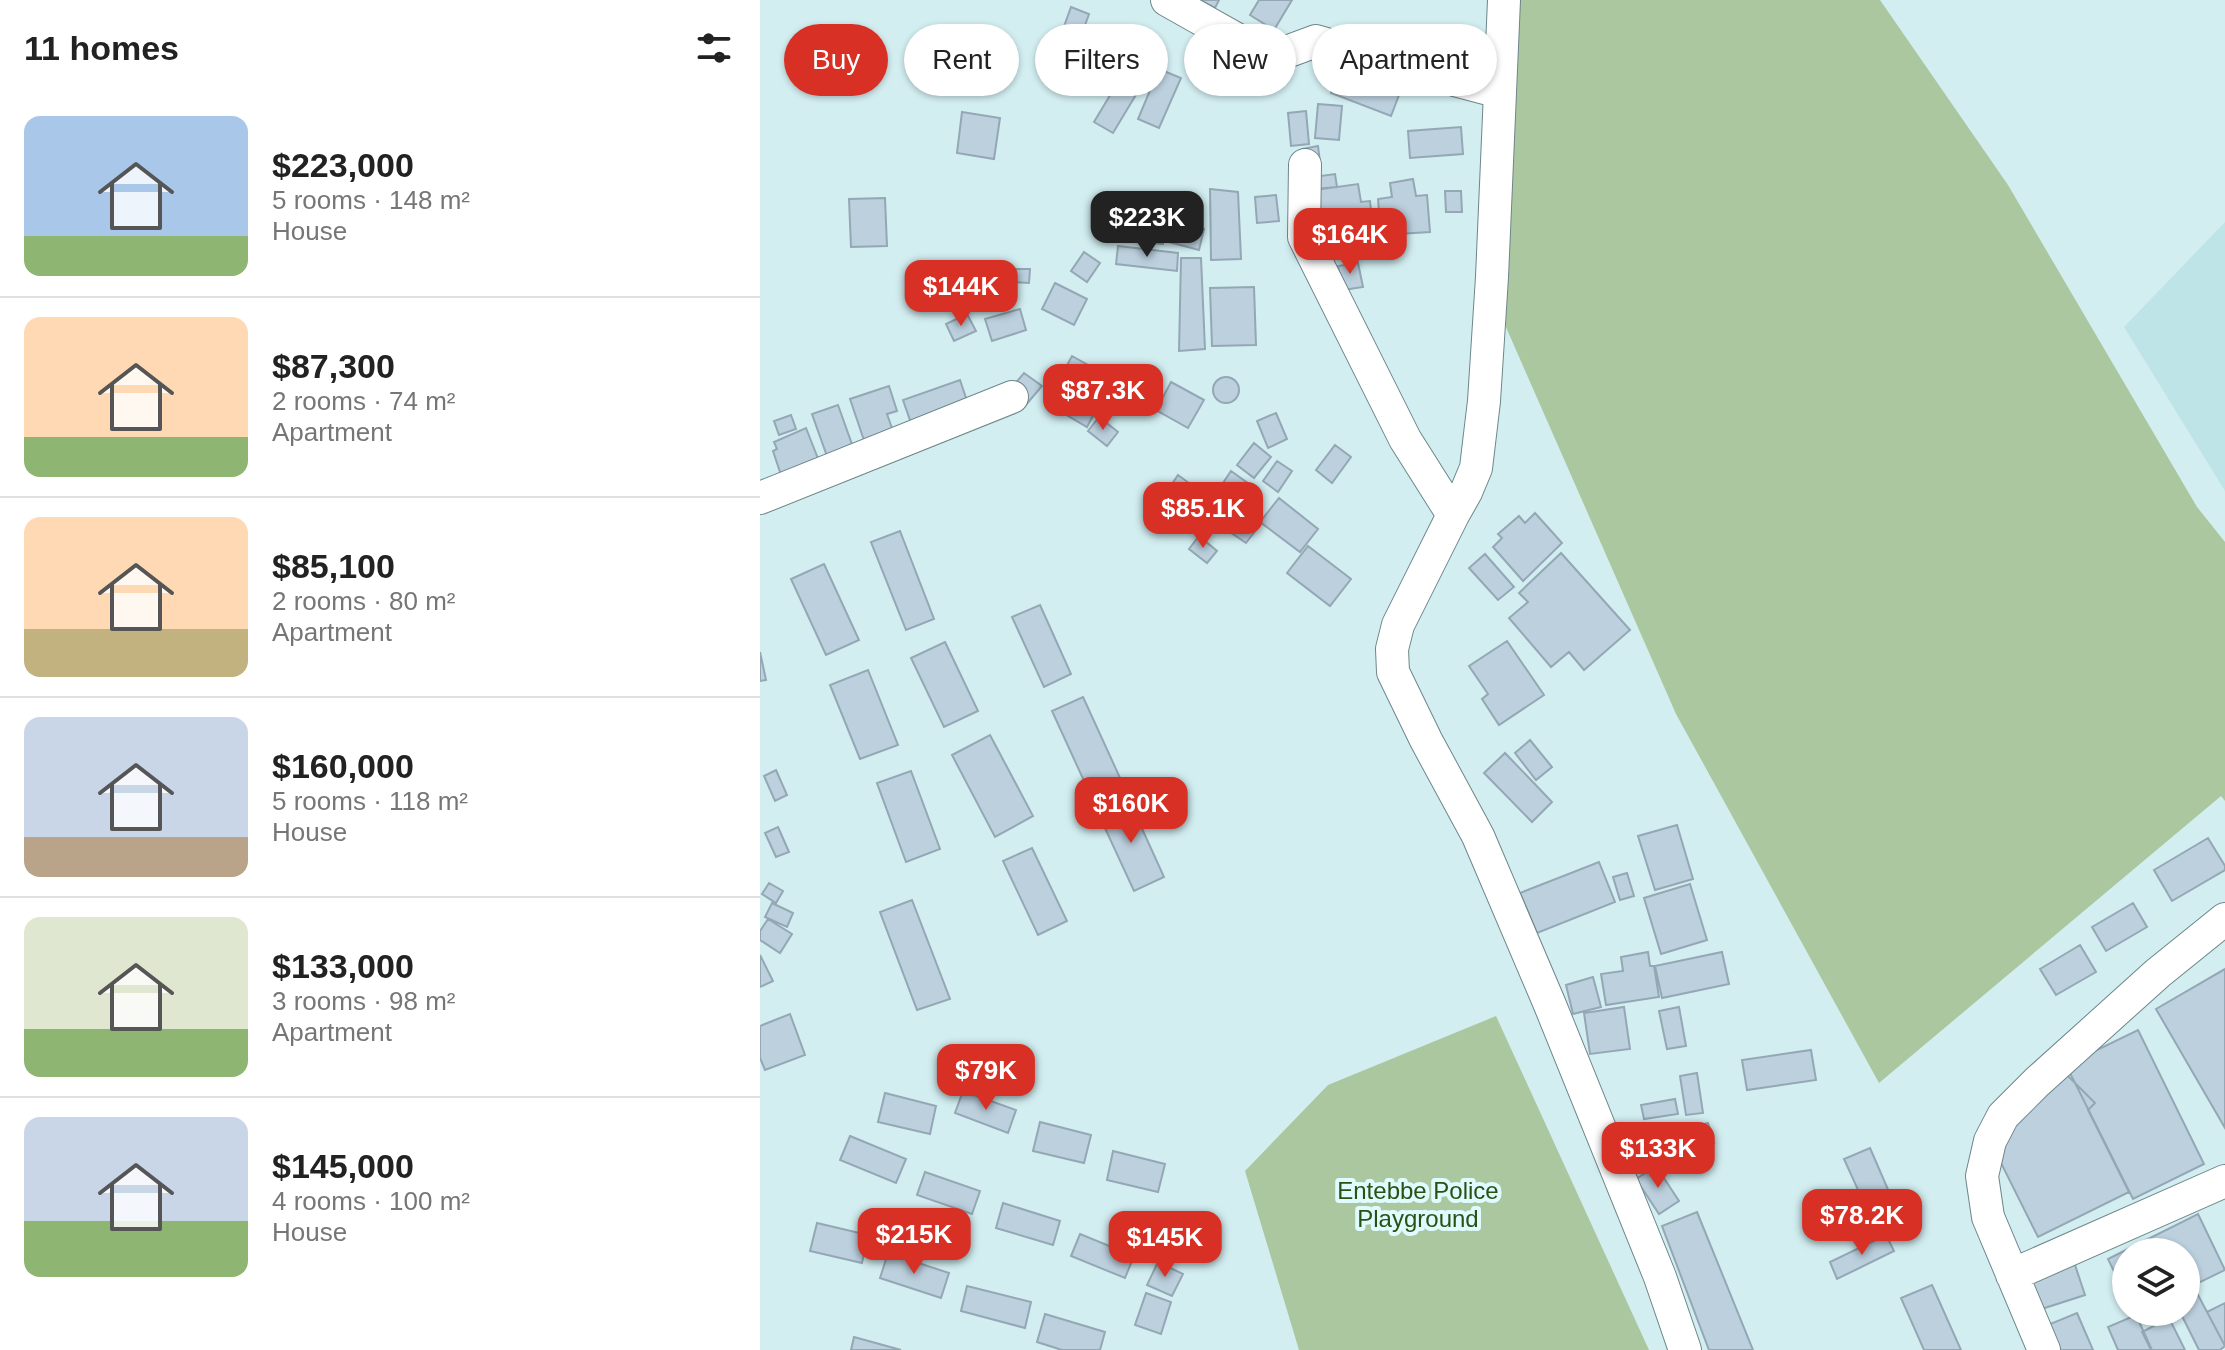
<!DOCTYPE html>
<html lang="en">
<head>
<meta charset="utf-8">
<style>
  body { margin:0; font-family:Helvetica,sans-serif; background:#f2f2f2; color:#222; height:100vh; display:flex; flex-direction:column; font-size:30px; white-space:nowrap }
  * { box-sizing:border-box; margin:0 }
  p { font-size:26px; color:#767676 }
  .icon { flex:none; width:44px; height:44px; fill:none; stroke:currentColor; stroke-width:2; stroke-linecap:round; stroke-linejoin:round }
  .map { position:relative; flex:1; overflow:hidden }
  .panel { display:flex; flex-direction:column; background:#fff; width:760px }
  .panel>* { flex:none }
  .top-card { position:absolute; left:24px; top:24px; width:760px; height:72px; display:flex; gap:16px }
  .buttons { position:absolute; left:1352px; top:1238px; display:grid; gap:16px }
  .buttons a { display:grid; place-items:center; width:88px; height:88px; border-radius:50%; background:#fff; box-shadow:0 2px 6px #0004; font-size:40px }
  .price { position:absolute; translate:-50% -68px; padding:0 18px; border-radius:16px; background:#d93025; color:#fff; font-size:26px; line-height:52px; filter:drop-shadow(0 2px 4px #0008) }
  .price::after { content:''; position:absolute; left:50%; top:48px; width:24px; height:18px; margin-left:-12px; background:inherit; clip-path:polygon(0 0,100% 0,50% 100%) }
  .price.selected { background:#222; color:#fff }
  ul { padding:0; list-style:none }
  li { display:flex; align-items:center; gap:24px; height:200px; padding:0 24px }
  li+li { border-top:2px solid #e0e0e0 }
  li span { display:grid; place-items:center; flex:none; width:224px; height:160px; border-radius:16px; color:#555 }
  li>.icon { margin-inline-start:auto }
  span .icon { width:96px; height:96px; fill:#fffc; stroke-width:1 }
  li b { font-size:34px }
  h2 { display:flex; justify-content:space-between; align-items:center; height:96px; padding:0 24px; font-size:34px }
  .pill { padding:0 28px; border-radius:36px; background:#fff; box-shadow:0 2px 6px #0004; font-size:28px; line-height:72px }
  .pill.selected { background:#d93025; color:#fff }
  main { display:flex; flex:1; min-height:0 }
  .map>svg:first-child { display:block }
</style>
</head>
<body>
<main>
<section class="panel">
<h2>11 homes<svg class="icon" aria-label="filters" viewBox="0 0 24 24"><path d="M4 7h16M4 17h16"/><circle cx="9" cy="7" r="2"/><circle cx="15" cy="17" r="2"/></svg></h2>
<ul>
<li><span style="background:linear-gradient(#a9c7e8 75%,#8fb573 0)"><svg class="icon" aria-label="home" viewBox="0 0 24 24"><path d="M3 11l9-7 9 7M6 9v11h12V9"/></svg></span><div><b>$223,000</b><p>5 rooms · 148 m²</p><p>House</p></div></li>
<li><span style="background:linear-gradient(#ffd9b3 75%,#8fb573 0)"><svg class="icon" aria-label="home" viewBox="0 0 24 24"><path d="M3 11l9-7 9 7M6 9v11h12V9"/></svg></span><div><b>$87,300</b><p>2 rooms · 74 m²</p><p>Apartment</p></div></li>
<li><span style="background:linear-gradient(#ffd9b3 70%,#c2b280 0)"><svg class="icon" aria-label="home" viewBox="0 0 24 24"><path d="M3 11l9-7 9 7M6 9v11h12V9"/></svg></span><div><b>$85,100</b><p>2 rooms · 80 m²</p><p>Apartment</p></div></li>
<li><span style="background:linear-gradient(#c9d6e8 75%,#b9a48a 0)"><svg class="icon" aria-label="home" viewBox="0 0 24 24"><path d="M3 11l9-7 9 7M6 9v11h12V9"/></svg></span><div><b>$160,000</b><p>5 rooms · 118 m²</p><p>House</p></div></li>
<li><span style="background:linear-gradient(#dfe7d0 70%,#8fb573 0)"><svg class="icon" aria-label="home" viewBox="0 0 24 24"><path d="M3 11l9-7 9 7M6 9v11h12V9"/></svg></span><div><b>$133,000</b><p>3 rooms · 98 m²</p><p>Apartment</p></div></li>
<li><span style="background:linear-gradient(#c9d6e8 65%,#8fb573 0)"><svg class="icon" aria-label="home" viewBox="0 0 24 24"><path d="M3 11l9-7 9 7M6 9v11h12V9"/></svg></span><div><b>$145,000</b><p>4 rooms · 100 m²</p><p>House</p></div></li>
</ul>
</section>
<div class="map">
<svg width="1465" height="1350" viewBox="0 0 1465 1350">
  <rect width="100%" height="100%" fill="#d2eef1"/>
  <!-- built -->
  <path fill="#bfe4e8" d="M1465,222V491L1364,327Z"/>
  <!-- green -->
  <path fill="#abc79f" d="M750,0H1120L1248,185L1437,507L1465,542V801L1461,796L1119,1083L916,714L727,284Z
    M736,1016L889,1350H539L485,1171L568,1085Z"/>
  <!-- building -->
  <path fill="#bcd0de" stroke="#94a7b4" stroke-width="2" d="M418,0H459L455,8L440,0L434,10Z
    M499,0H532L514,30L490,15Z
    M311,7L329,14L315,53L297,46Z
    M367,26L376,39L360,51L351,38Z
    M661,42L709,51L701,93L653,84Z
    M483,44L496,50L485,76L472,69Z
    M373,57L392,68L353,133L334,122Z
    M496,59L506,64L499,79L488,74Z
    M399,69L421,78L399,128L378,119Z
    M578,72L639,95L631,116L571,93Z
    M558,104L582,106L579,140L555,138Z
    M546,111L549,144L531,146L528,113Z
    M202,112L240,118L234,159L197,153Z
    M701,127L703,154L650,158L648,131Z
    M558,146L560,162L545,165L542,149Z
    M575,174L577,187L554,189L553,177Z
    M653,179L656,196L667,195L670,232L621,235L618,199L632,197L630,183Z
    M598,184L601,202L610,201L614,238L560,242L555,190Z
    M450,189L478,192L481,259L451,260Z
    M685,191H701L702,212H686Z
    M516,195L519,221L497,223L495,197Z
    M125,198L127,246L91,247L89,199Z
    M340,215L405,222L403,244L338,238Z
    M415,221L444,229L439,250L409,242Z
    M358,246L418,253L417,271L356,264Z
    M324,252L340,263L327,282L311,271Z
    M421,258H441L445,349L419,351Z
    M598,263L603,287L583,290L578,266Z
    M252,269H270L269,283L252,282Z
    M295,283L327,299L314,325L282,309Z
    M494,287L496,345L452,346L450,288Z
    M260,309L266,330L232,341L225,319Z
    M207,314L216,331L194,341L186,324Z
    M312,356L353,379L327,427L286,403Z
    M264,373L282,386L265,406L248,392Z
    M453 390a13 13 0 1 1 26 0a13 13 0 1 1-26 0Z
    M200,380L207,401L157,440L143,400Z
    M411,382L444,400L428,428L396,410Z
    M129,386L137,411L127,414L142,457L113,467L90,399Z
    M78,405L94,450L68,459L52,414Z
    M516,413L527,439L508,448L497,421Z
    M31,415L36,429L19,435L14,421Z
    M339,417L358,432L347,446L328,431Z
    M46,428L66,479L22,478L13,451L17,449L14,442Z
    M494,443L511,457L494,478L477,465Z
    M575,445L591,457L572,483L556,470Z
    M517,461L532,471L518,492L503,481Z
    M471,471L492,486L478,506L457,492Z
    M418,475L441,492L431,507L408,490Z
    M453,497L473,513L459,531L439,515Z
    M519,498L558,529L540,552L500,522Z
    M480,512L499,526L486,543L467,530Z
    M775,513L802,543L763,581L733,547L742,538L738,534L759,516L765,523Z
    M140,531L174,619L146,630L111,542Z
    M439,536L457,551L447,563L429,549Z
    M548,546L591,579L570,606L527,573Z
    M801,553L870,630L824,670L809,652L791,667L749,618L768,602L759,593Z
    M725,554L754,587L738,600L709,568Z
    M64,564L99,640L66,655L31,579Z
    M280,605L311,674L284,687L252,617Z
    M747,641L784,695L739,725L722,699L728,694L709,666Z
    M185,642L218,711L184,727L151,658Z
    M0,652L6,680L0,681Z
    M108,670L138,745L100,759L70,685Z
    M323,697L361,780L330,794L292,711Z
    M230,735L273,816L235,837L192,755Z
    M770,740L792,767L776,780L755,753Z
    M745,753L792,802L772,822L724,773Z
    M16,770L27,795L15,801L4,776Z
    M151,771L180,849L146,862L117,783Z
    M369,800L404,877L374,891L338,813Z
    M917,825L933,879L895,890L878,836Z
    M18,827L29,852L16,857L5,833Z
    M1448,838L1465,866V870L1412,901L1394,870Z
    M272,848L307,921L278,935L243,861Z
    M839,862L855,902L777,933L760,893Z
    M867,873L874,896L860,900L853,877Z
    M9,883L23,891L16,903L2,894Z
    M930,884L947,940L901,954L884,898Z
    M152,900L190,999L157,1010L120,912Z
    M12,903L33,913L27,927L5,917Z
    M1373,903L1387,927L1346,951L1332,927Z
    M8,919L32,934L20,953L0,940V931Z
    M1320,945L1336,972L1296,995L1280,969Z
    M888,952L890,966H894L899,997L846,1005L841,974L863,971L861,957Z
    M962,952L969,984L902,998L895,966Z
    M0,955L13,981L0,987Z
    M1465,969V1128L1396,1009Z
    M833,977L841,1007L813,1014L806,985Z
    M864,1007L870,1049L830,1054L824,1013Z
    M919,1007L926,1046L907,1049L899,1011Z
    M30,1014L45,1055L5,1070L0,1058V1026Z
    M1378,1030L1444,1164L1373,1199L1306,1065Z
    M1051,1050L1056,1080L987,1090L982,1060Z
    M1304,1072L1335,1103L1328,1110L1369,1192L1278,1237L1233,1147Z
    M937,1073L943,1113L926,1115L920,1076Z
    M203,1091L256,1110L248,1133L195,1113Z
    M125,1093L176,1106L170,1134L118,1122Z
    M915,1099L918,1114L884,1119L881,1105Z
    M280,1122L331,1135L324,1163L273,1151Z
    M948,1123L954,1143L919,1153L913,1132Z
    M90,1136L146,1159L136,1183L80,1160Z
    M863,1139L884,1163L868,1178L846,1154Z
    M1110,1148L1133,1201L1108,1212L1084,1159Z
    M353,1151L405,1164L398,1192L347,1180Z
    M896,1166L919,1201L899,1214L876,1179Z
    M165,1172L220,1191L212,1214L157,1195Z
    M243,1203L300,1221L293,1245L236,1228Z
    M937,1212L993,1350H949L902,1226Z
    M1438,1214L1465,1270L1426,1289V1252H1366V1296L1348,1259Z
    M57,1223L108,1235L102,1263L50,1251Z
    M320,1234L374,1256L365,1278L311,1256Z
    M1126,1235L1134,1251L1077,1279L1070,1262Z
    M128,1253L189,1273L181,1298L120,1278Z
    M1313,1259L1325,1295L1263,1315L1252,1280Z
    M398,1262L423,1274L412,1296L387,1285Z
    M1172,1285L1201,1350H1164L1141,1298Z
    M207,1286L271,1302L265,1328L201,1311Z
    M386,1293L411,1302L401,1334L375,1325Z
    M1437,1293L1465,1346L1460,1350H1439L1420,1312H1426V1298Z
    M1465,1303V1346L1447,1312Z
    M1317,1313L1333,1350H1273L1266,1334Z
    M285,1314L345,1332L340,1350H302L277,1342Z
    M1376,1315L1392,1350H1358L1348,1327Z
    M1409,1318L1425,1350H1391L1382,1332Z
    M94,1337L141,1350H91Z"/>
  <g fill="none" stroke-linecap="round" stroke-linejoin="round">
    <!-- street casing -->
    <g stroke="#6d8689" stroke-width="34">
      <path id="street" d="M407,0L510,58L556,41L642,66L740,92
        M744,0L732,277L724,401L716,468L706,492L693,515L638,625L632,649L633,672L666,740L718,836L790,1005L900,1277L925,1350
        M545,165L544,237L645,439L693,515
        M0,498L252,397
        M1252,1275L1465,1181
        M1284,1350L1228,1217L1222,1176L1230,1141L1243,1116L1277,1082L1398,973L1465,919"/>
    </g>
    <!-- street -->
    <use href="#street" stroke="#fff" stroke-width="32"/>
  </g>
  <g text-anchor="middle" stroke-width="8" stroke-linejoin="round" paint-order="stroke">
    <!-- park labels -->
    <g font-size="24" fill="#2a5114" stroke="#dffbfe">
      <text x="658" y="1199">Entebbe Police<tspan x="658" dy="28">Playground</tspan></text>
    </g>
  </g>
</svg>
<div class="buttons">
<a><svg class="icon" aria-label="layers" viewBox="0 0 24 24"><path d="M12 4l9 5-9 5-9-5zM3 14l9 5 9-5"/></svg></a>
</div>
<b class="price selected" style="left:387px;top:259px">$223K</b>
<b class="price" style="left:590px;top:276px">$164K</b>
<b class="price" style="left:201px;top:328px">$144K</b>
<b class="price" style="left:343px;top:432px">$87.3K</b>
<b class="price" style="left:443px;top:550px">$85.1K</b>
<b class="price" style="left:371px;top:845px">$160K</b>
<b class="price" style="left:226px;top:1112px">$79K</b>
<b class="price" style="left:898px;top:1190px">$133K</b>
<b class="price" style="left:1102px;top:1257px">$78.2K</b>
<b class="price" style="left:154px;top:1276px">$215K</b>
<b class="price" style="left:405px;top:1279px">$145K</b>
<div class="top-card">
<a class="pill selected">Buy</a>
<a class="pill">Rent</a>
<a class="pill">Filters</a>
<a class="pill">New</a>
<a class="pill">Apartment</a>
</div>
</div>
</main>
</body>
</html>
